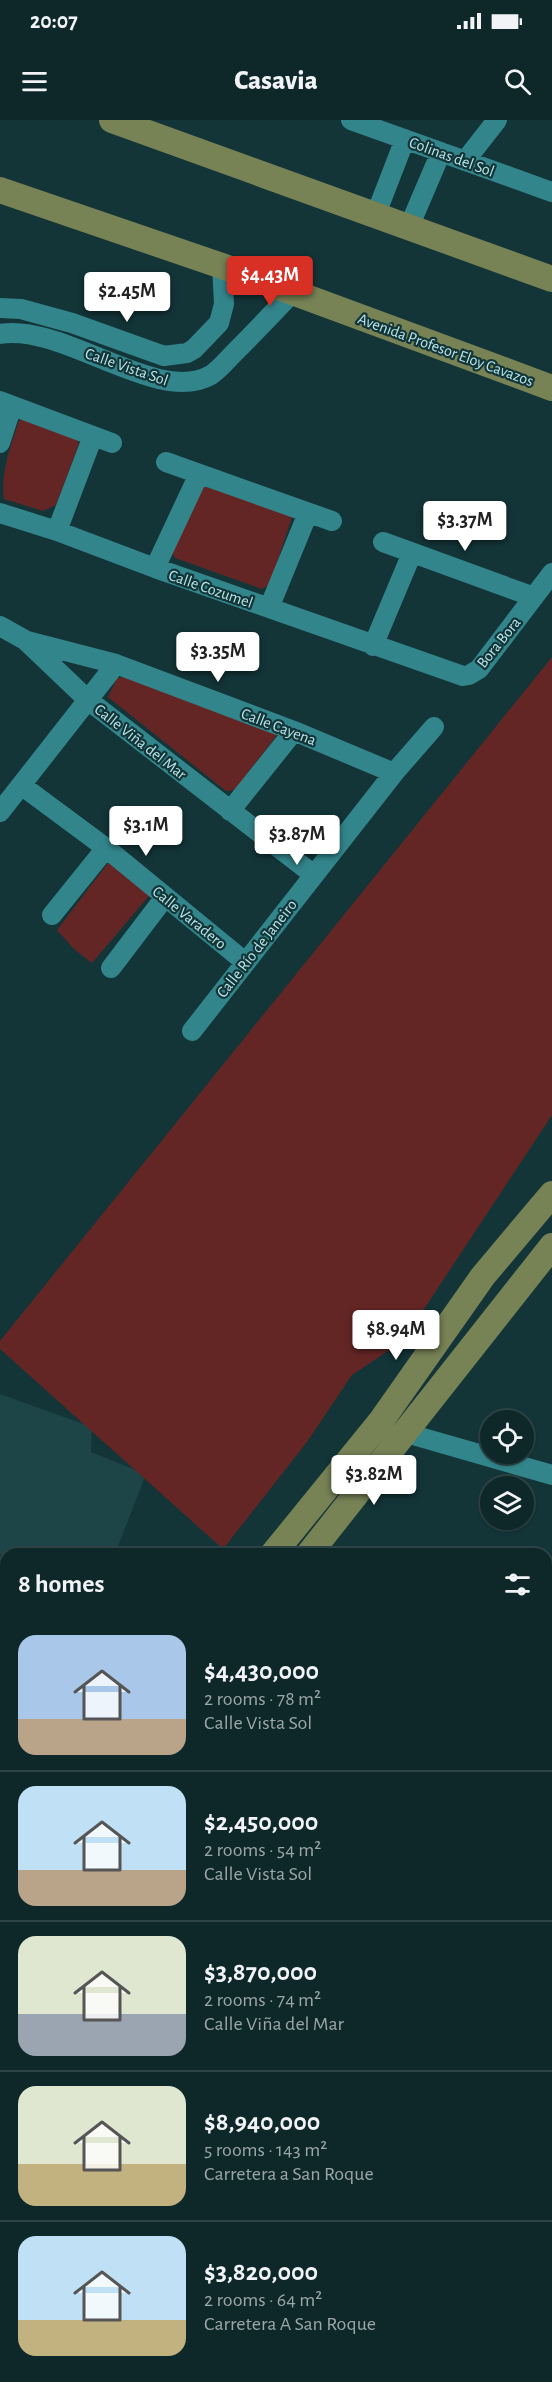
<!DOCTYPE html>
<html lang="en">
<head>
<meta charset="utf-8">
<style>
  body { margin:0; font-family:"Alegreya Sans",sans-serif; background:#1c3436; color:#f1f3f6; height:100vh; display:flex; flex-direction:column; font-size:22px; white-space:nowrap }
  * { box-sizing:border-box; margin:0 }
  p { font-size:20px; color:#9ba6a8 }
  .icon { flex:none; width:33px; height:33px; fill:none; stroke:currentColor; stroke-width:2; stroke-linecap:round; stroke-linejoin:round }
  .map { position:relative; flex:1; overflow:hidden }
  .panel { position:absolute; left:0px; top:1428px; width:552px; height:834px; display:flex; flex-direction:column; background:#0e282a; border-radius:18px 18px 0 0; box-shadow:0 2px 4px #0004,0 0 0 2px #2e4447 }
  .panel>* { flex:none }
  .fabs { position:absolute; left:480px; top:1290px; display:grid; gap:12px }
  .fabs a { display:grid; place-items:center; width:54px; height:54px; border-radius:50%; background:#0e282a; box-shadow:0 2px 4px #0004,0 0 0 2px #2e4447; font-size:30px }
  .price { position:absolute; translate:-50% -51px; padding:0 14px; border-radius:6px; background:#fff; color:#222; font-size:20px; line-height:39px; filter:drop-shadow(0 2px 3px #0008) }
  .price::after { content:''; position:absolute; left:50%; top:36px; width:18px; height:14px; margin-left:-9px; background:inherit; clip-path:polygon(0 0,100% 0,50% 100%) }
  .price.active { background:#d93025; color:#fff }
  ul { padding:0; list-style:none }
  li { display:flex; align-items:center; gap:18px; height:150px; padding:0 18px }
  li+li { border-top:2px solid #2e4447 }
  li span { display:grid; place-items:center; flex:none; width:168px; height:120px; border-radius:18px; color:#555 }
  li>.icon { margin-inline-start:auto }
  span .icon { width:72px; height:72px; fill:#fffc; stroke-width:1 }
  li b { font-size:26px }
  h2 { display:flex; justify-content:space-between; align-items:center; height:72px; padding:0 18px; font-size:26px }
  .status { display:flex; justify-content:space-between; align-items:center; height:42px; padding:0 30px; background:#0e282a; direction:ltr }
  .status svg { height:16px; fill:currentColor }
  header { display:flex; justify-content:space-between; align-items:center; height:78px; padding:0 18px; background:#0e282a; font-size:27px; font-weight:800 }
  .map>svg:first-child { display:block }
</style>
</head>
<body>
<div class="status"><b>20:07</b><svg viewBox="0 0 49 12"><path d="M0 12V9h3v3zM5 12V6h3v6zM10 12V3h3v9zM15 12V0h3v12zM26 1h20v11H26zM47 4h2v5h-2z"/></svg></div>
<header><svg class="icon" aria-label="menu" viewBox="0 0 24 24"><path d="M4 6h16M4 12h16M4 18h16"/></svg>Casavia<svg class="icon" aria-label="search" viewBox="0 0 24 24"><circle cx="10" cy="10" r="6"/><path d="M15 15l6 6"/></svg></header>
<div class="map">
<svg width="552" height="2262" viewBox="0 0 552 2262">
  <rect width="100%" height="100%" fill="#133538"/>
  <!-- built -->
  <path fill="#1d4447" d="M0,1274L92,1307L91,1332L146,1354L115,1434H6V1436L0,1434Z"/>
  <!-- green -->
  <path fill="#642625" d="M24,297L75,316L79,324L56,385L43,391L4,379C0,355 11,324 19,301Z
    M198,363L292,397L270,464L262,469L175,438L172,432Z
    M552,537V995L403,1221L352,1255L307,1322L223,1429L0,1229V1221Z
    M129,556L279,612L235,670L226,671L108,577L117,558Z
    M117,741L154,770L92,843L74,829L57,810L108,743Z
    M0,2049L6,2054V2256H41L36,2262H0Z"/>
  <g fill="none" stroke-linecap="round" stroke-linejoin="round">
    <!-- minor -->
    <path stroke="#33858c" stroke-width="20" d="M351,0L552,72
      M465,41L497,0
      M376,94L405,19
      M409,107L441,32
      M0,188L21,189L72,203L164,236L187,233L194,229L219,203L224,184L222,146
      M0,214C64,203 157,286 211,255C220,249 227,240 235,232C254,213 273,193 292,173
      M0,281L112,323
      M0,323L12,286
      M166,342L332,401
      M0,393L57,411L155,448L463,556L469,555L479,549L552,453
      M57,411L93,316
      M383,422L534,477
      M155,448L199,354
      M269,488L308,393
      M0,506L25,520L88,580L314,755
      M27,521L116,544L294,611L394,653
      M373,526L412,433
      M21,665L106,728L245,842
      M230,691L294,611
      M0,692L116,544
      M52,795L106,728
      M111,848L165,777
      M192,911L394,653L434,607
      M406,1313L552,1355
      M0,1460L6,1463
      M0,1527L6,1520
      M546,1657L552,1659
      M546,1692L552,1694
      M546,1800L552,1802
      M546,1907L552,1909
      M546,2016L552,2018
      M546,2131L552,2133
      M546,2235L552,2237
      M102,2256L109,2262
      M260,2256L267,2262
      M424,2256L431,2262
      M52,2262L57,2256"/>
    <!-- major -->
    <path stroke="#778255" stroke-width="26" d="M112,0L552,159
      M0,70L222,146L552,268
      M273,1434L381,1301L483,1156L552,1074
      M309,1434L552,1126
      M0,1784L6,1776
      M0,1829L6,1821"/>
  </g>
  <g text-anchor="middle" stroke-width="4.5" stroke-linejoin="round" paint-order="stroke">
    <!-- street labels -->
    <g font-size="16" fill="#b7e6eb" stroke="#133538">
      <text transform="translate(452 36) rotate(20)" y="6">Colinas del Sol</text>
      <text transform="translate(446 229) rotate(20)" y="6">Avenida Profesor Eloy Cavazos</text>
      <text transform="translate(127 246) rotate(19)" y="6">Calle Vista Sol</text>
      <text transform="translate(211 468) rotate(19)" y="6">Calle Cozumel</text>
      <text transform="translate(498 522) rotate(-51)" y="6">Bora Bora</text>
      <text transform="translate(279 606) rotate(21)" y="6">Calle Cayena</text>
      <text transform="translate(141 621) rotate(38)" y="6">Calle Viña del Mar</text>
      <text transform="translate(190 797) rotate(39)" y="6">Calle Varadero</text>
      <text transform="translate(256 828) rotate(-52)" y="6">Calle Río de Janeiro</text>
    </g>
  </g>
</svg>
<div class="fabs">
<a><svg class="icon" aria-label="locate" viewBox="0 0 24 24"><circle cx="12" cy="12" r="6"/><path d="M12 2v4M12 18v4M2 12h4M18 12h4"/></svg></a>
<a><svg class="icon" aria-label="layers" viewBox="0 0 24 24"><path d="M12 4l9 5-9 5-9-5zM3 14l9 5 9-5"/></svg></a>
</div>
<b class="price active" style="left:270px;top:187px">$4.43M</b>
<b class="price" style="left:127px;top:203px">$2.45M</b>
<b class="price" style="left:465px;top:432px">$3.37M</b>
<b class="price" style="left:218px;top:563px">$3.35M</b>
<b class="price" style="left:146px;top:737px">$3.1M</b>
<b class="price" style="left:297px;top:746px">$3.87M</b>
<b class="price" style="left:396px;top:1241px">$8.94M</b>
<b class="price" style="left:374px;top:1386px">$3.82M</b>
<section class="panel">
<h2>8 homes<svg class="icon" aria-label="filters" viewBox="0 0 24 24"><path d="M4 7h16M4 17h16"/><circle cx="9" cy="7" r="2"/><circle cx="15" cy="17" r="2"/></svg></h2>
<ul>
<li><span style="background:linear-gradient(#a9c7e8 70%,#b9a48a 0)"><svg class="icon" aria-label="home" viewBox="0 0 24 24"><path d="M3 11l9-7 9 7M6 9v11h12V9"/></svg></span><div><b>$4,430,000</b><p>2 rooms · 78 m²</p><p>Calle Vista Sol</p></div></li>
<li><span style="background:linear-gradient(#bfe0f5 70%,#b9a48a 0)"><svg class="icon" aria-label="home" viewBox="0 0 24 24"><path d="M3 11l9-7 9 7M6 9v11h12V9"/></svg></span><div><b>$2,450,000</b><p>2 rooms · 54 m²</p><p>Calle Vista Sol</p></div></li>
<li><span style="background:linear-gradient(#dfe7d0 65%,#9aa5b1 0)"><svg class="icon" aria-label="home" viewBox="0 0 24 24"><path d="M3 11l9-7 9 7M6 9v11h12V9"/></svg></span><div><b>$3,870,000</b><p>2 rooms · 74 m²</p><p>Calle Viña del Mar</p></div></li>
<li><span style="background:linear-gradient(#dfe7d0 65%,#c2b280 0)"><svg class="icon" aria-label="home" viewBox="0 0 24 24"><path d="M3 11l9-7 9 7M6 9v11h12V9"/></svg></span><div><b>$8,940,000</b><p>5 rooms · 143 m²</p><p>Carretera a San Roque</p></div></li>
<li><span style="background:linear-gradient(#bfe0f5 70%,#c2b280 0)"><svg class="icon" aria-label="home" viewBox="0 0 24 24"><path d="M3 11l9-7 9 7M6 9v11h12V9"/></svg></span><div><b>$3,820,000</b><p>2 rooms · 64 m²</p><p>Carretera A San Roque</p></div></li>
</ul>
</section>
</div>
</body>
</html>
